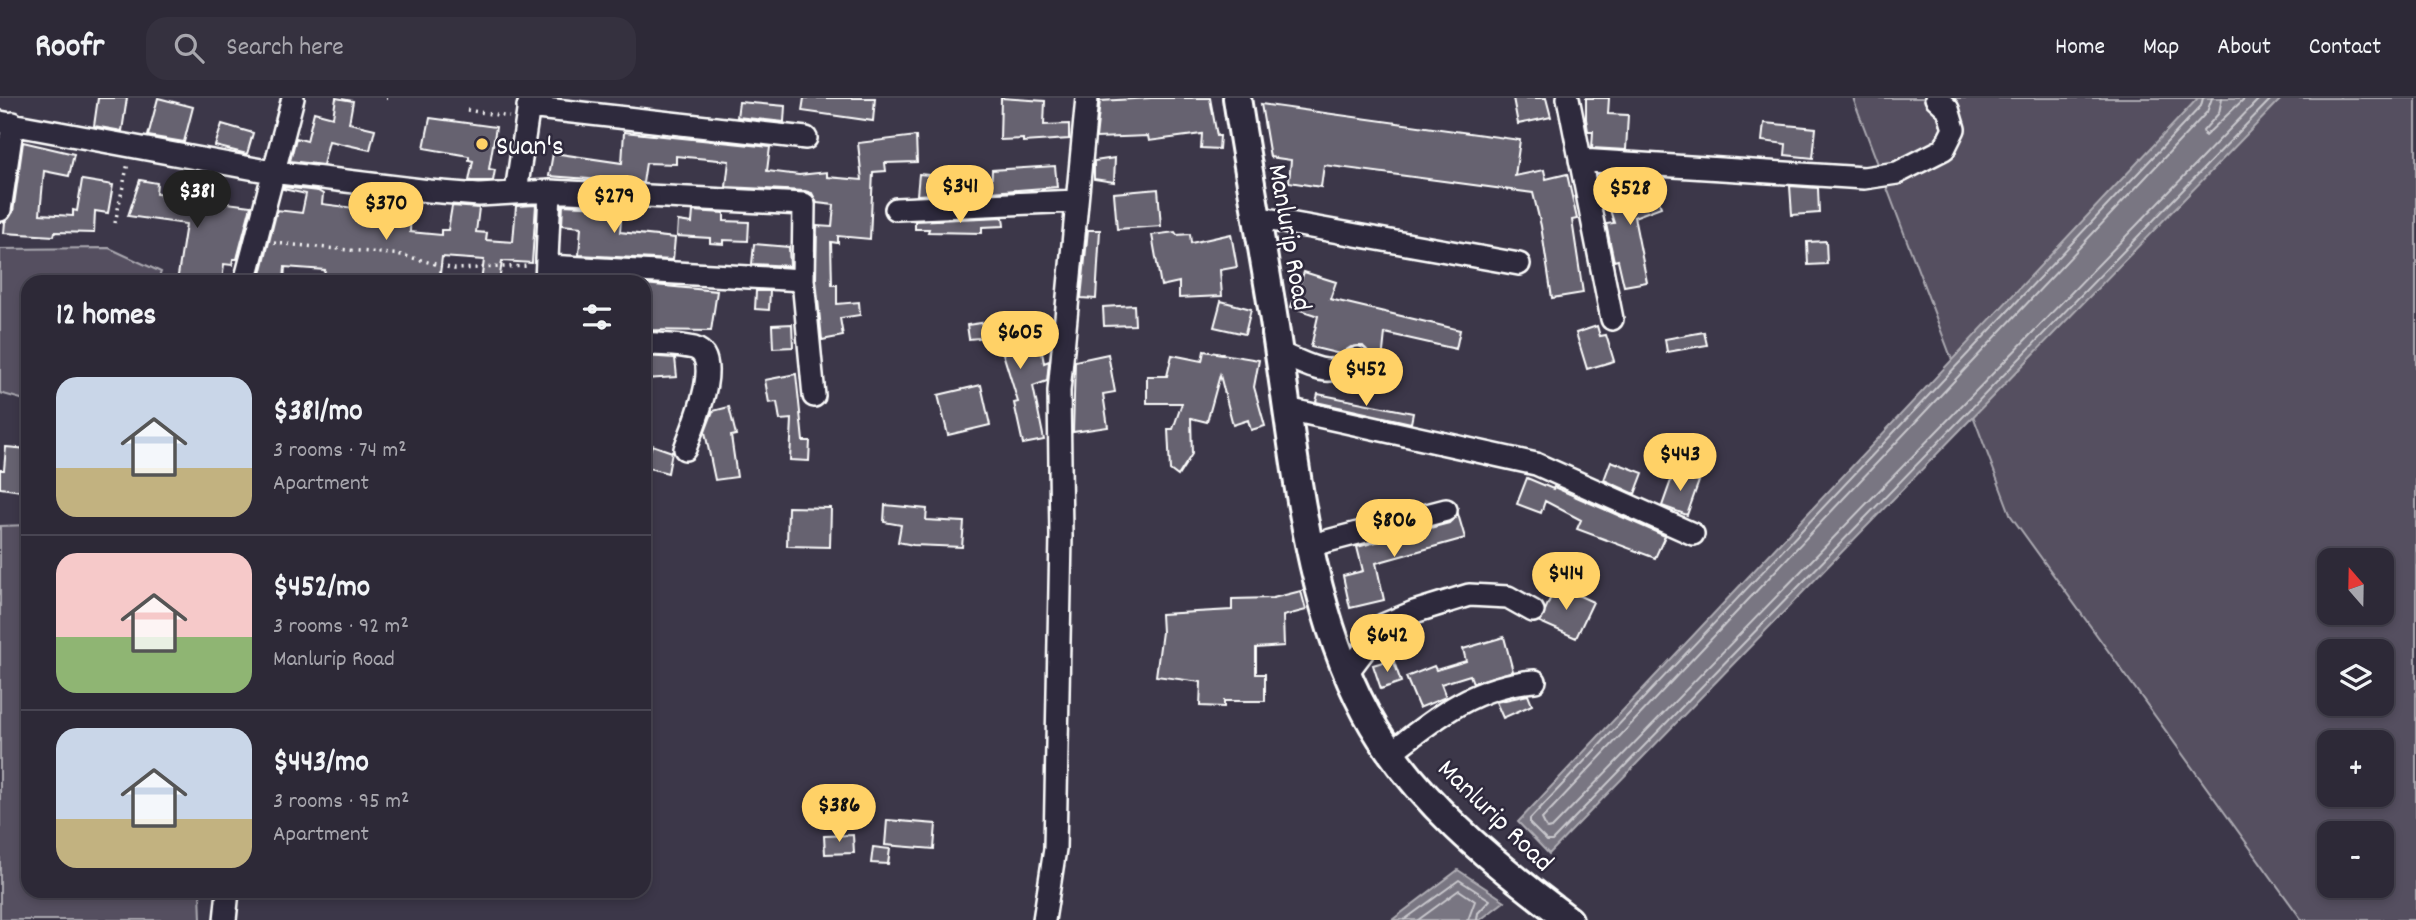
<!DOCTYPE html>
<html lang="en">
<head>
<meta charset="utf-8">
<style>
  body { margin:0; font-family:Dekko,sans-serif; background:#35313f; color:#f1f3f6; height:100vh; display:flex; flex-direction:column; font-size:26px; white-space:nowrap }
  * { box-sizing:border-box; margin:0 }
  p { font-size:23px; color:#a7a6ad }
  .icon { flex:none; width:38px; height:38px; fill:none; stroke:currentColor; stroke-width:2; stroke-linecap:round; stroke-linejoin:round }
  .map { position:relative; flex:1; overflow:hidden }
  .side { position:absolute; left:21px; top:177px; width:630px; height:623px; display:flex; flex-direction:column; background:#2d2937; border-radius:21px; box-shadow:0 4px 10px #0003,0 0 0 2px #484552 }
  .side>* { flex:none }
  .needle { width:46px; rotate:340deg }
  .controls { position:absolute; left:2317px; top:450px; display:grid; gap:14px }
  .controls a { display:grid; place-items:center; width:77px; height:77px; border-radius:14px; background:#2d2937; box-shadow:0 4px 10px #0003,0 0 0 2px #484552; font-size:35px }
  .price { position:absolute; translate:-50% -60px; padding:0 16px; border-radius:24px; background:#ffd166; color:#111; font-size:23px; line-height:46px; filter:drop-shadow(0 2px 4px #0008) }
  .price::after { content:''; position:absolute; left:50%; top:42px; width:21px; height:16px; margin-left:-10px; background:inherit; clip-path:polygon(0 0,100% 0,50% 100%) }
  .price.on { background:#222; color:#fff }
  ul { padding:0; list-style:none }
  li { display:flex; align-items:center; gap:21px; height:175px; padding:0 35px }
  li+li { border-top:2px solid #484552 }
  li span { display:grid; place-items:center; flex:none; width:196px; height:140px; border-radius:21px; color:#555 }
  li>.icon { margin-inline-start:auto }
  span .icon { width:84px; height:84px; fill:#fffc; stroke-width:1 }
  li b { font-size:30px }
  h2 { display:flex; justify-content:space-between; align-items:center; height:84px; padding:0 35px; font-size:30px }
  header { display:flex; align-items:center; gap:42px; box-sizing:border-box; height:98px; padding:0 35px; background:#2d2937; border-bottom:2px solid #484552 }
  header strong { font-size:33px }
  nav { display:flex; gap:38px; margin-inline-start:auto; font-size:24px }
  .search { width:490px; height:63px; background:#35313f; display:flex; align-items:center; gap:18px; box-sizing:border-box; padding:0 24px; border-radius:21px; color:#a7a6ad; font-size:26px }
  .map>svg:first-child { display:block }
</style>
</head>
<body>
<header>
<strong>Roofr</strong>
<div class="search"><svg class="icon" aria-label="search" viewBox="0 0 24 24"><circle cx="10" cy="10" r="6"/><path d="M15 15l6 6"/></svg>Search here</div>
<nav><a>Home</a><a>Map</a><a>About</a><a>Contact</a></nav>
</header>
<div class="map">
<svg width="2416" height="822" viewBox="0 0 2416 822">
  <rect width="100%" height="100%" fill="#3c3749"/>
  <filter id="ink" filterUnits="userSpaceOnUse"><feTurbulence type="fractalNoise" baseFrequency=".0143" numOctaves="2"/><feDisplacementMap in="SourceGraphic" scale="14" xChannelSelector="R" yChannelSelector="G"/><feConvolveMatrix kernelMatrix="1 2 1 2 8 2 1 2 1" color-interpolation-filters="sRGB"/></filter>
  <g filter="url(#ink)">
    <!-- green -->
    <path fill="#555060" stroke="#aaa8b0" stroke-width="2" fill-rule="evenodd" d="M1853,0H2416V822H2302L2011,418ZM2329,462H2382V514H2329ZM2329,553H2382V606H2329ZM2329,644H2382V696H2329ZM2329,735H2382V788H2329Z
      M109,150L161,174L157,184H28V303L0,295V151Z
      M28,427V793H200L201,822H0V428Z"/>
    <!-- water -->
    <path fill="#797682" stroke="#afadb4" stroke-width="2" d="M2198,0H2282L1549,756L1518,724Z
      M1458,772L1505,803L1480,822H1392Z"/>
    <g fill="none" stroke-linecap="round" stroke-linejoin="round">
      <!-- shore -->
      <path stroke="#c9c8cd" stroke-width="2" d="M2203,0L2201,8L1530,721V726L1547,743H1552L2272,0
        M2212,0L2207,14L1542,721L1547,731L1552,730L2260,0
        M2222,0L2219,15L2203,33L2205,38L2245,0
        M1404,822L1459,782L1490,802L1478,815L1477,822
        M1418,822L1459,792L1475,803L1468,822"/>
    </g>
    <!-- building -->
    <path fill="#666270" stroke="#fff" stroke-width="2" d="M98,0H127L122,33L94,28Z
      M158,0L193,9L184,44L148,38Z
      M336,0L353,3L349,25L375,31L370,52L329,43L323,67L290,63L296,40L307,43L314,14L333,19Z
      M804,0H875L873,23L802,13Z
      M1001,0L1045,3L1044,27L1069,26V41L1023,44V41L1000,42Z
      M1151,0H1210L1217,38H1220L1219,51L1201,50L1202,36L1149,43L1148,38L1096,40L1100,3Z
      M1513,0H1546L1551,19L1518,26Z
      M1586,0H1609L1608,16L1628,17L1626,52L1592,50L1593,33H1588L1586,21Z
      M739,4L785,8L784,24L737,19Z
      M1261,6L1520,42L1515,78L1544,72L1546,81L1567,76L1577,121L1572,122L1583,195L1552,200L1541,128L1533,95L1324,67L1321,89L1289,84L1291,62L1270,59Z
      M430,20L496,29L489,71L495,72L493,83H469L473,63L469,62V58L424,50Z
      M1764,25L1816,30L1813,60L1785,57L1786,46L1762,43Z
      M222,26L253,35L247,56L215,48Z
      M624,34L770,49L767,73L799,77L827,74V79L862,82L858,45L916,38L917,64L885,65L886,73L873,74L870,141L838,138V145L831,144L832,187H837V206L859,204L860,217L840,220L843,238L822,242L816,181L817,128L832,129L834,107L817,105L812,95L805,93L726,89L729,63L676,58V66L646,65L643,85L549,78L553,55L622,65Z
      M23,44L74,56L69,78L44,73L40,116L73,118V112L77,113L82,82L113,87L108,115L95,113L94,135L55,134L54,138L4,135L5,124L13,114Z
      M1115,60L1114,84L1094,81V63Z
      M1055,68L1057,89L991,94L992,72Z
      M919,76L958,80L957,95L917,97Z
      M1644,79L1650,80L1661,109L1634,119L1647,184L1624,188L1618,162L1614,163L1606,126L1614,125L1607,102L1617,99L1614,90Z
      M140,82L157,85L156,96L251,108L237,161H233L232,167L224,166L222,184H177L186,126L128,118Z
      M1790,88L1818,90L1819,115L1792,117Z
      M283,89L318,93L323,96L322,106L354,110L355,97L411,104L410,134L441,137V132H448L452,108L479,110L476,134L487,135L486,142L513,144L516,108L536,107L532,165L502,163L499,184H481L484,162L442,159L439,184H323L325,172L285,169L284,183L260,180L277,112L302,115L306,96L283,91Z
      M1158,91L1161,128L1117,131L1114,95Z
      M563,107L622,110L620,134L675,140L673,162L579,157L581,129L562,127Z
      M693,113L724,115V123L749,124L748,143L723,142V146L710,145V140L677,138L678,123L692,125Z
      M1003,119L1004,128L982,129V135L928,134L929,131H915V123Z
      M1088,132H1100L1096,201L1081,200Z
      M1175,134L1177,137L1190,136L1191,145L1231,136L1237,169L1220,172L1222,198L1179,200V184L1161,188L1152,137Z
      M1826,143L1827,166L1808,167L1807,144Z
      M754,146L789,149L790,168L752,166Z
      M1304,174L1336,184L1330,201L1460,232L1456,251L1385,235L1381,273L1365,271L1371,258L1363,248L1351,249L1340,256L1311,249L1318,218L1291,209Z
      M644,186L717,193L711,233L644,232Z
      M756,193H770L769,212L755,211Z
      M1221,203L1251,211L1245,236L1214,229Z
      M1134,207L1135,227L1104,228L1103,209Z
      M988,224L989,234L1037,227L1044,265L1049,263L1047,283L1033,288L1044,342L1023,346L1014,305L1018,304L1001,249L989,251L988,239L969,241L967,227Z
      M792,226L793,249L773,250L772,227Z
      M1597,228L1600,238L1606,237L1614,263L1587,271L1576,235Z
      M1704,234L1707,247L1667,254L1665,241Z
      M1204,253L1259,262L1254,289L1265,328L1251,332L1248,322L1233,327L1220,277L1207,324L1191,320L1192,356L1178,378L1170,372L1168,331H1173L1182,305H1147V278H1167L1172,257L1202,263Z
      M1108,256L1115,294L1103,296L1108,329L1073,334L1075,263Z
      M644,258L675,260L677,279L644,281Z
      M796,276L803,343H810L809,363L790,362L792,321L780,322L777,304L769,305L765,282Z
      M981,287L990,327L948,337L938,297Z
      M1318,296L1413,315L1411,325L1316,304Z
      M729,309L736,337L731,338L737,379L715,382L705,334L713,313Z
      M652,347L672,354L668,375L645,369Z
      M6,349L28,351V394L0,390V372H4Z
      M1611,363L1643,375L1635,396L1604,382Z
      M1674,374L1699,383L1687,417L1662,408Z
      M1527,380L1553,391L1554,389L1665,438L1655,460L1577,431L1581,422L1545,403L1541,415L1517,406Z
      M885,407L927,411L926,422L964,424L962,449L913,447L898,444L901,427L884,424Z
      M788,409L831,410L830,449L787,448Z
      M1458,416L1465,440L1376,465L1384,502L1350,510L1343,478L1363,473L1357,449L1449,425Z
      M1556,487L1593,504L1576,540L1540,524Z
      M1301,493L1306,512L1283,518L1284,548L1256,550V576H1265V603H1224V609L1200,608L1201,584L1156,578L1162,534L1161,516L1232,512V501L1273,500Z
      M1504,539L1513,573L1473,585L1470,577L1441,586L1446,599L1419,610L1406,579L1434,568L1436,572L1466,563L1463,551Z
      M1393,561L1401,584L1381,591L1373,567Z
      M1528,597L1532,607L1503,620L1496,604Z
      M887,722L936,726L934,751L885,747Z
      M853,737L854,755L825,756L824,738Z
      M873,749L890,751L888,766L871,765Z"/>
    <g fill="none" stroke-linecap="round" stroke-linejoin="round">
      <!-- minor casing -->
      <g stroke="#fff" stroke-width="26">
        <path id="minor" d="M1568,0L1612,221
          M528,9L806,40
          M0,24L272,74L429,93L479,97L550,93L804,106L803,182L814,298
          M1580,62L1864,80L1897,75L1944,51L1954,31L1948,11L1936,0
          M516,94L530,0
          M896,111L1077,103
          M0,112L13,25
          M1255,119L1519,166
          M547,168L803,182
          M245,184L293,0
          M546,184L550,93
          M644,245C660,247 679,246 694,250C725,260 692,330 685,351
          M1279,255C1310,267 1329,284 1358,260
          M1287,311L1536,366L1693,436
          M1312,447L1446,412
          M1347,575L1383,527L1414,514L1469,497L1508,499L1533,513
          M1393,653C1437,618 1477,587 1535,583
          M225,822L228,793
          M1044,822L1055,751L1061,438L1059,293L1087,0"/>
      </g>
      <!-- major casing -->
      <g stroke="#fff" stroke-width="32">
        <path id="major" d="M1237,0C1250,86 1267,171 1279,256C1297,375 1309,509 1366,615C1411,699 1494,766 1569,822"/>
      </g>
      <!-- path -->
      <path stroke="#fff" stroke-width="3.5" stroke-dasharray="2 5" stroke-linecap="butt" d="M386,0H387
        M467,12L509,19
        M115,125L128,65
        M274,145L402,157L454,171L529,168"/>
      <!-- minor -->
      <use href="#minor" stroke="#2f2a3d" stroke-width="21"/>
      <!-- major -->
      <use href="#major" stroke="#2f2a3d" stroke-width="26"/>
    </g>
  </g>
  <!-- markers -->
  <circle fill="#ffd166" stroke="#2f2a3d" stroke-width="2.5" cx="482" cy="46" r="7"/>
  <g text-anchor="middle" stroke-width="5" stroke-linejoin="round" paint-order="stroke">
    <!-- poi labels -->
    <g font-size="28" fill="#fff" stroke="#2f2a3d" text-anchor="start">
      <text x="496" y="56">Suan's</text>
    </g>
    <!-- street labels -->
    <g font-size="28" fill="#fff" stroke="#2f2a3d">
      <text transform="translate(1292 139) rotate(80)" y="10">Manlurip Road</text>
      <text transform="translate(1497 716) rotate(44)" y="10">Manlurip Road</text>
    </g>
  </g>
</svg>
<div class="controls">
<a><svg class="needle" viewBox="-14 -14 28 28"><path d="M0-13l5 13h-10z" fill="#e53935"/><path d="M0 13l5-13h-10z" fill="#a7a6ad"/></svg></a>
<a><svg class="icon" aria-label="layers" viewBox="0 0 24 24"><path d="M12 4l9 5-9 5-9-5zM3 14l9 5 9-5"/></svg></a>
<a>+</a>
<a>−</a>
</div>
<b class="price" style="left:960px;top:127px">$341</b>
<b class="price" style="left:1630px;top:129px">$528</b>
<b class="price on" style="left:197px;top:132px">$381</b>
<b class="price" style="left:614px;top:137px">$279</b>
<b class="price" style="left:386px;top:144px">$370</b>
<b class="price" style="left:1020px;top:273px">$605</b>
<b class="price" style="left:1366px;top:310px">$452</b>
<b class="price" style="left:1680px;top:395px">$443</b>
<b class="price" style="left:1394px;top:461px">$806</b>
<b class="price" style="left:1566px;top:514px">$414</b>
<b class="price" style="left:1387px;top:576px">$642</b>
<b class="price" style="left:839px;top:746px">$386</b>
<section class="side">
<h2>12 homes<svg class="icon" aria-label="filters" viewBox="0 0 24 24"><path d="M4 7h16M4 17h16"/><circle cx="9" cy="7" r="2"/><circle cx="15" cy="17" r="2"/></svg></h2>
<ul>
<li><span style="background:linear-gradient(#c9d6e8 65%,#c2b280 0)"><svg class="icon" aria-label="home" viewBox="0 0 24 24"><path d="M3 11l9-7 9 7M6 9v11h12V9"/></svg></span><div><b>$381/mo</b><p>3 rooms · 74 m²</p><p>Apartment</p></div></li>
<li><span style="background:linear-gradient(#f6c9c9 60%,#8fb573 0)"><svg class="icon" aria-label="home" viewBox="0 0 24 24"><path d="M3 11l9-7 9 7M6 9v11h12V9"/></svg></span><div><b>$452/mo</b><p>3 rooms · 92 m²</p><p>Manlurip Road</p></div></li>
<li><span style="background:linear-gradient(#c9d6e8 65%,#c2b280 0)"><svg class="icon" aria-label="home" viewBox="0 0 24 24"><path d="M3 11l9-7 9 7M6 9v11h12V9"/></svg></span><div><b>$443/mo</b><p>3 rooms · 95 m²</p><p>Apartment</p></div></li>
</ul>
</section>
</div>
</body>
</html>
